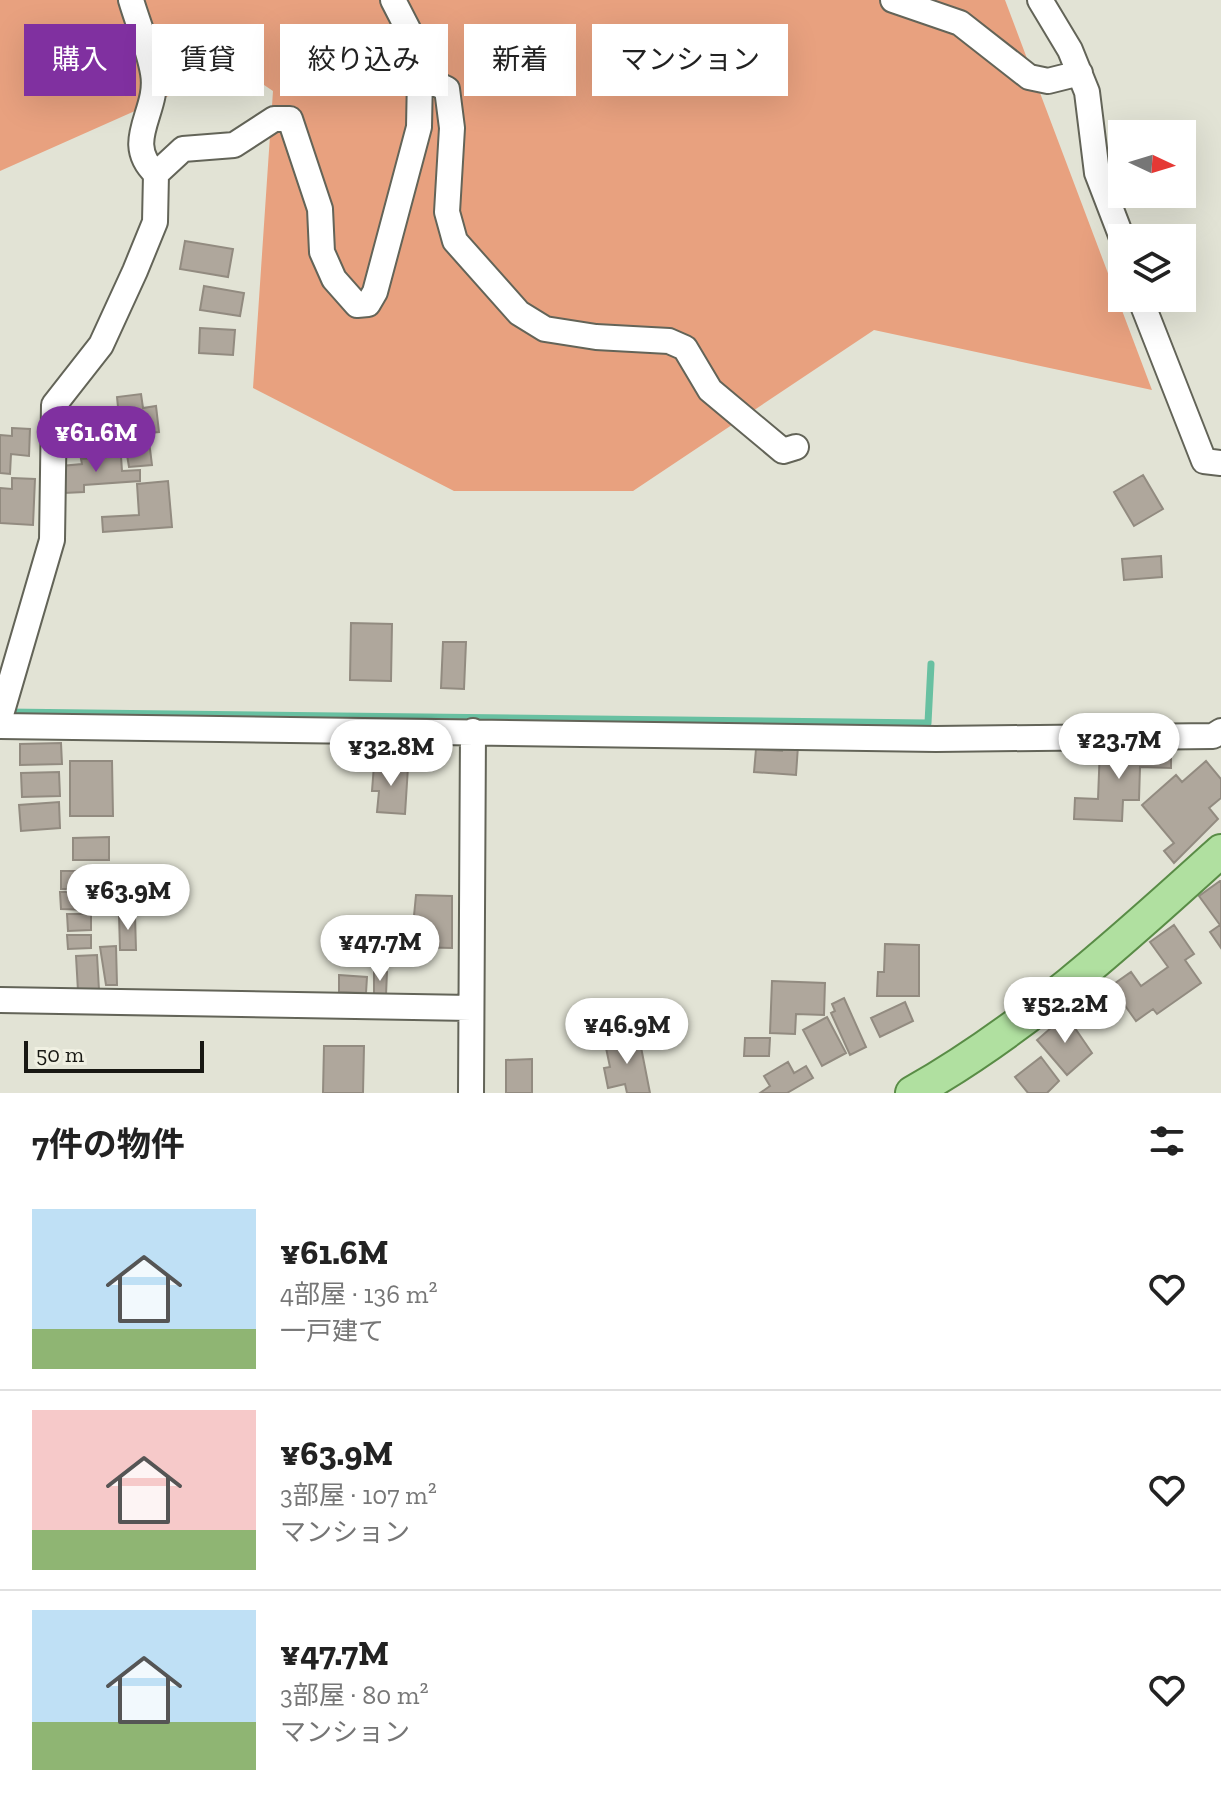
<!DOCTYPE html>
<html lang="ja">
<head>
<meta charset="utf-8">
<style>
  body { margin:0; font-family:"Zilla Slab","Noto Sans JP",serif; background:#f2f2f2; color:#222; height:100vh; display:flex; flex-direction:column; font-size:30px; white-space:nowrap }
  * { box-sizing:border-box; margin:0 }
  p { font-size:26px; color:#767676 }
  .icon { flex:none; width:44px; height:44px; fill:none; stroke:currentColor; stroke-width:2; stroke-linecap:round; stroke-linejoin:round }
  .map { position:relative; height:1093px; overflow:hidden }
  .panel { display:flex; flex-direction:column; background:#fff; flex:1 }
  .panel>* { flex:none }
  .banner { position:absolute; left:24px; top:24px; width:800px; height:72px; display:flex; gap:16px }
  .needle { width:52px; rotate:94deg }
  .fabs { position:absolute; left:1108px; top:120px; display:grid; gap:16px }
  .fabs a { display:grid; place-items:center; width:88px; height:88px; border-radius:0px; background:#fff; box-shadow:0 8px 32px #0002; font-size:40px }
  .scale { position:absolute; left:24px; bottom:20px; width:180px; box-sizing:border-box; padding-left:8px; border:4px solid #181813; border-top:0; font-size:22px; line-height:28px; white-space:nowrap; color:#181813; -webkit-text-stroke:6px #f0f0e2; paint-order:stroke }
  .price { position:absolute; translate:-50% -68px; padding:0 18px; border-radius:28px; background:#fff; color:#222; font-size:26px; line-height:52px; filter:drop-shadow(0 2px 4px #0008) }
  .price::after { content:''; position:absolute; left:50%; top:48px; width:24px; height:18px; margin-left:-12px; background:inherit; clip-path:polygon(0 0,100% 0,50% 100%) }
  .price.selected { background:#8030a0; color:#fff }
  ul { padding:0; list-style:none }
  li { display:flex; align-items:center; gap:24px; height:200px; padding:0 32px }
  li+li { border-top:2px solid #e0e0e0 }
  li span { display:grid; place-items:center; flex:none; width:224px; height:160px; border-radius:0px; color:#555 }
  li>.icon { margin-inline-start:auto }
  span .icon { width:96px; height:96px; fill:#fffc; stroke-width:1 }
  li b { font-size:34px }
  h2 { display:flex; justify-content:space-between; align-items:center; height:96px; padding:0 32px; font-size:34px }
  .chip { padding:0 28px; border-radius:0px; background:#fff; box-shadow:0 8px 32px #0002; font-size:28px; line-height:72px }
  .chip.selected { background:#8030a0; color:#fff }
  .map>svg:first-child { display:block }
</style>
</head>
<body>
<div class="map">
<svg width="1221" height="1093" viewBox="0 0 1221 1093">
  <rect width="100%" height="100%" fill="#e2e3d5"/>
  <!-- forest -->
  <path fill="#e8a17f" d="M0,0H1005L1152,390L874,330L633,491H454L253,388L273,91L236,66L0,171Z"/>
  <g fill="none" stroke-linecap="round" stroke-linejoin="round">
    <!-- stream -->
    <path stroke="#68c0a1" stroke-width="7" d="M6,712L928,723L931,664"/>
  </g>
  <!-- building -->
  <path fill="#afa79c" stroke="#928b80" stroke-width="2" d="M185,241L233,249L228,277L180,269Z
    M204,286L244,293L240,316L200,310Z
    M200,328L235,330L233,355L199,353Z
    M141,394L143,408L156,406L159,432L148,433L152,465L129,467L127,455L123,456L117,397Z
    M63,415H85L84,443H63Z
    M12,428L30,429L29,456L11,454L10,474L0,473V435L12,436Z
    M121,456L122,471L140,470V481L84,485V492L64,493L61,466L82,464L81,459Z
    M1143,475L1163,509L1134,526L1114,492Z
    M12,478L35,479L33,525L0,523V488L12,489Z
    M168,481L172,527L103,532L102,517L139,515L137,484Z
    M1161,556L1162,577L1124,580L1122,559Z
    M351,623L392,624L391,681L350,680Z
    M443,642H466L464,689L441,688Z
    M61,743L62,764L20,765V744Z
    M782,745L798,746L796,775L754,772L756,749L782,751Z
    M1100,747L1171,749V768L1140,767L1139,800H1123L1122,821L1074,819L1075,798L1098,799Z
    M70,761H112L113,816H70Z
    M1206,761L1221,779V798L1209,808L1218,819L1174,863L1164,851L1174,843L1142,805L1176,775L1182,782Z
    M374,765L408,767L405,814L377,812L379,791H372Z
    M59,772L60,796L22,797L21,773Z
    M59,802L60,828L21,831L19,805Z
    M109,837V860H73V838Z
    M61,871H91V889H61Z
    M112,871H134L133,890L112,889Z
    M1220,881H1221V948L1210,932L1220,925L1199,896Z
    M60,892H91L90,910L61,909Z
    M117,892H134V912H117Z
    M416,895L452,896V948L411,947Z
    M67,914H91V930L68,931Z
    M119,915H135L136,950H120Z
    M1174,925L1194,954L1185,960L1201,983L1157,1014L1153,1009L1136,1021L1111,986L1131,972L1141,986L1168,967L1150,942Z
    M67,935H91V948L68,949Z
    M885,944L919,945V996H877L878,972H884Z
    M116,946L117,985H106L100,947Z
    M97,955L99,990L78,991L76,956Z
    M374,972H387L386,995H374Z
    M339,975L367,977L366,993L339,992Z
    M772,981L825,983L824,1015L796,1014L795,1034L770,1033Z
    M844,998L866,1047L850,1055L831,1013L835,1011L832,1004Z
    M905,1002L913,1021L880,1037L871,1018Z
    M1066,1015L1092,1053L1067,1075L1037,1040Z
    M827,1017L846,1053L822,1066L803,1030Z
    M639,1037L650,1093H627L625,1084L608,1088L604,1068L610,1067L605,1043Z
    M745,1038H770L769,1056H744Z
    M324,1046H364L363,1093H323Z
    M1041,1057L1059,1081L1047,1093H1028L1015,1077Z
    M532,1059V1093H506V1060Z
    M788,1062L794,1073L806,1066L813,1078L787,1093H760L770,1086L764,1076Z"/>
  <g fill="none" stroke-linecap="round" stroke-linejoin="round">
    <!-- minor casing -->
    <g stroke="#636458" stroke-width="28">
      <path id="minor" d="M131,0C138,24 149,49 153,73C160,112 121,141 156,174
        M393,0L411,35L420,76L447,89L452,128L447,212L455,241L519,313L545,329L596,337L669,341L685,348L710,390L783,451L796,447
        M893,0L960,23L1029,77L1048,81L1080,73
        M1040,0L1070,50L1087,92L1097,173L1122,238
        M1140,298L1204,461L1221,463
        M0,718L52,540L54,405L101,345L135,271L155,222L156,174L183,149L234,145L274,119H290L320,209L322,252L334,279L357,305L368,304L375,292L419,127L420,76
        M0,726L936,739L1213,736L1221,731
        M0,1000L471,1008
        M471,1093L473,731"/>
    </g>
    <!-- major casing -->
    <g stroke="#598c46" stroke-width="36">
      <path id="major" d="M912,1093C1027,1028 1124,939 1221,851"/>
    </g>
    <!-- minor -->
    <use href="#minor" stroke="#fff" stroke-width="24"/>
    <!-- major -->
    <use href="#major" stroke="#b0e0a0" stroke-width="32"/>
  </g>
</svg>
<div class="fabs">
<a><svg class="needle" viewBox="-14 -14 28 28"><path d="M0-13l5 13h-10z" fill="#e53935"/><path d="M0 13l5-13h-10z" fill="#767676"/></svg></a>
<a><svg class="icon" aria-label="layers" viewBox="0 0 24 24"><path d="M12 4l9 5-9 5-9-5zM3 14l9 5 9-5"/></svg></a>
</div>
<div class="scale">50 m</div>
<b class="price selected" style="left:96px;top:474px">¥61.6M</b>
<b class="price" style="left:1119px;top:781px">¥23.7M</b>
<b class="price" style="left:391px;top:788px">¥32.8M</b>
<b class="price" style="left:128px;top:932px">¥63.9M</b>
<b class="price" style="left:380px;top:983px">¥47.7M</b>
<b class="price" style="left:1065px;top:1045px">¥52.2M</b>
<b class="price" style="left:627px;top:1066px">¥46.9M</b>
<div class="banner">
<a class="chip selected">購入</a>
<a class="chip">賃貸</a>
<a class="chip">絞り込み</a>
<a class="chip">新着</a>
<a class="chip">マンション</a>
</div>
</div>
<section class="panel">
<h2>7件の物件<svg class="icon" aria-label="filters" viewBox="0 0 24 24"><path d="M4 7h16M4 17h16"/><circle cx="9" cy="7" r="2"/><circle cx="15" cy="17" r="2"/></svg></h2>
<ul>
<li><span style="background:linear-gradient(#bfe0f5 75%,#8fb573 0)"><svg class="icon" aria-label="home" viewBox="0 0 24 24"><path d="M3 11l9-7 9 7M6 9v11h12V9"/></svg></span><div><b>¥61.6M</b><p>4部屋 · 136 m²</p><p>一戸建て</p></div><svg class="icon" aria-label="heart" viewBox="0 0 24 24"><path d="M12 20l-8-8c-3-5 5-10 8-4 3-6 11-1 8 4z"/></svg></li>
<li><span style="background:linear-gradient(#f6c9c9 75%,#8fb573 0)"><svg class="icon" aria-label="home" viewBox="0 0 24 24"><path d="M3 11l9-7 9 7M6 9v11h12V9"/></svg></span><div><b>¥63.9M</b><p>3部屋 · 107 m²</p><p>マンション</p></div><svg class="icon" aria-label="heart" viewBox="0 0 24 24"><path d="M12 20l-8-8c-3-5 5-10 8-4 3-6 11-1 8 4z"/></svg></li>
<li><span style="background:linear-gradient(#bfe0f5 70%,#8fb573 0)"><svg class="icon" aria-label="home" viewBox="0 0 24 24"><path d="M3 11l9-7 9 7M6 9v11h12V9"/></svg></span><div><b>¥47.7M</b><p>3部屋 · 80 m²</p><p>マンション</p></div><svg class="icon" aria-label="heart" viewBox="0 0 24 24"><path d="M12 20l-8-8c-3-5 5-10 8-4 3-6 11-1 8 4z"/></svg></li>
</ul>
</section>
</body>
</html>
